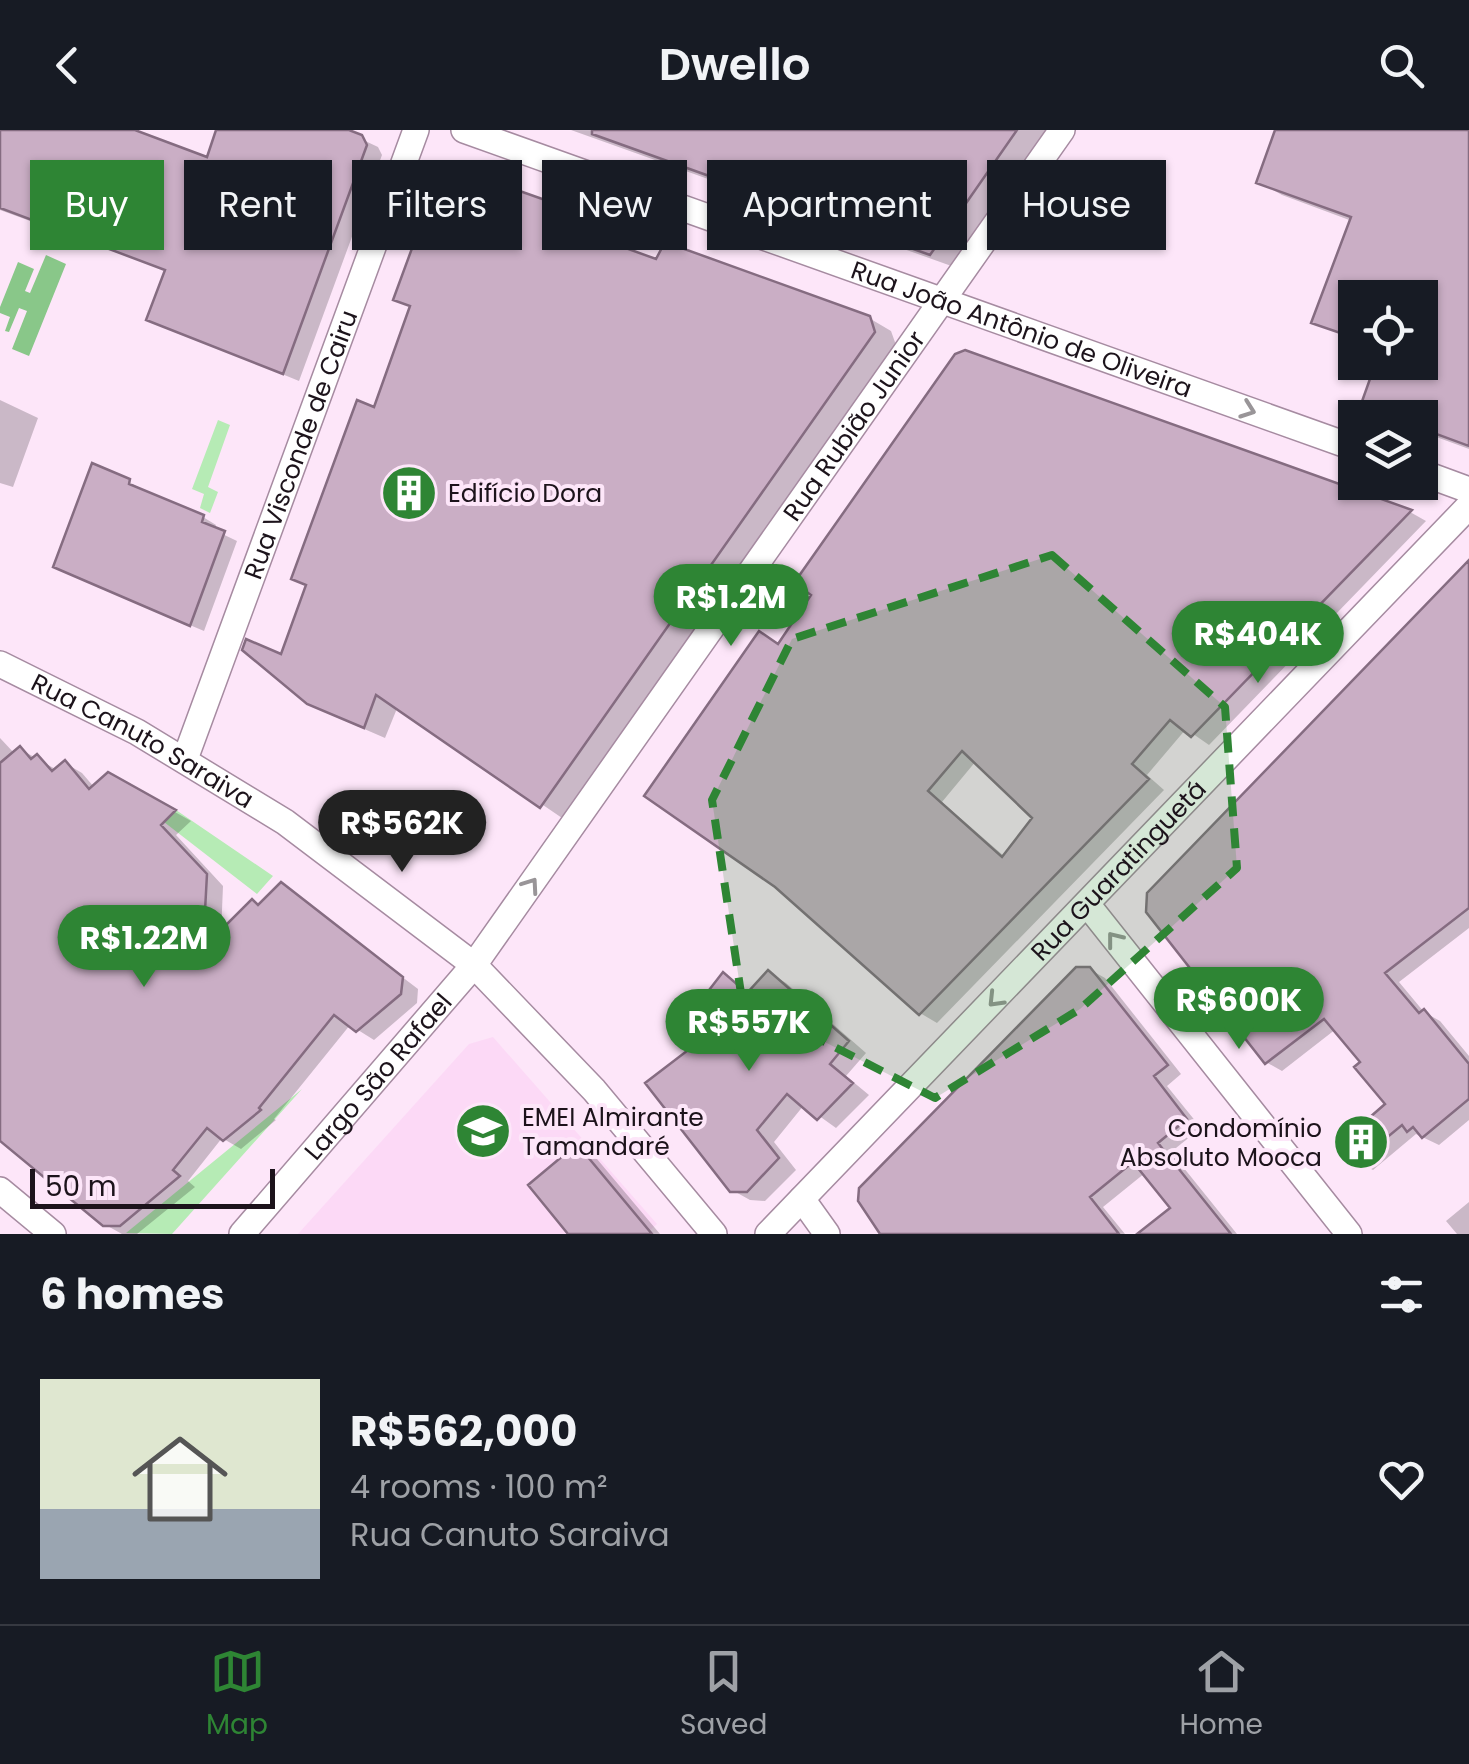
<!DOCTYPE html>
<html lang="en">
<head>
<meta charset="utf-8">
<style>
  body { margin:0; font-family:Poppins,sans-serif; background:#20242c; color:#f1f3f6; height:100vh; display:flex; flex-direction:column; font-size:38px; white-space:nowrap }
  * { box-sizing:border-box; margin:0 }
  p { font-size:32px; color:#9ea1a6 }
  .icon { flex:none; width:55px; height:55px; fill:none; stroke:currentColor; stroke-width:2; stroke-linecap:round; stroke-linejoin:round }
  .map { position:relative; height:1104px; overflow:hidden }
  .sheet { display:flex; flex-direction:column; background:#171b24; flex:1 }
  .sheet>* { flex:none }
  .banner { position:absolute; left:30px; top:30px; width:1410px; height:90px; display:flex; gap:20px }
  .tools { position:absolute; left:1338px; top:150px; display:grid; gap:20px }
  .tools a { display:grid; place-items:center; width:100px; height:100px; border-radius:0px; background:#171b24; box-shadow:0 2px 8px #0004; font-size:50px }
  .scale { position:absolute; left:30px; bottom:25px; width:245px; box-sizing:border-box; padding-left:10px; border:5px solid #1c131b; border-top:0; font-size:28px; line-height:35px; white-space:nowrap; color:#1c131b; -webkit-text-stroke:8px #fde6f9; paint-order:stroke }
  .price { position:absolute; translate:-50% -85px; padding:0 22px; border-radius:35px; background:#2e8534; color:#fff; font-size:32px; line-height:65px; filter:drop-shadow(0 2px 5px #0008) }
  .price::after { content:''; position:absolute; left:50%; top:60px; width:30px; height:22px; margin-left:-15px; background:inherit; clip-path:polygon(0 0,100% 0,50% 100%) }
  .price.selected { background:#222; color:#fff }
  ul { padding:0; list-style:none }
  li { display:flex; align-items:center; gap:30px; height:250px; padding:0 40px }
  li+li { border-top:2px solid #363941 }
  li span { display:grid; place-items:center; flex:none; width:280px; height:200px; border-radius:0px; color:#555 }
  li>.icon { margin-inline-start:auto }
  span .icon { width:120px; height:120px; fill:#fffc; stroke-width:1 }
  li b { font-size:42px }
  h2 { display:flex; justify-content:space-between; align-items:center; height:120px; padding:0 40px; font-size:42px }
  .tag { padding:0 35px; border-radius:0px; background:#171b24; box-shadow:0 2px 8px #0004; font-size:35px; line-height:90px }
  .tag.selected { background:#2e8534; color:#fff }
  header { display:flex; justify-content:space-between; align-items:center; height:130px; padding:0 40px; background:#171b24; font-size:45px; font-weight:600 }
  .dock { display:flex; justify-content:space-around; align-items:center; height:140px; border-top:2px solid #363941; background:#171b24; font-size:28px; color:#9ea1a6 }
  .dock a { display:grid; justify-items:center; gap:5px }
  .dock .selected { color:#2e8534 }
  .map>svg:first-child { display:block }
</style>
</head>
<body>
<header><svg class="icon" aria-label="back" viewBox="0 0 24 24"><path d="M15 5l-7 7 7 7"/></svg>Dwello<svg class="icon" aria-label="search" viewBox="0 0 24 24"><circle cx="10" cy="10" r="6"/><path d="M15 15l6 6"/></svg></header>
<div class="map">
<svg width="1469" height="1104" viewBox="0 0 1469 1104">
  <rect width="100%" height="100%" fill="#fde6f9"/>
  <!-- built -->
  <path fill="#fcd9f6" d="M493,907L657,1094L646,1104H298L469,914Z"/>
  <!-- green -->
  <path fill="#b6ebb5" d="M218,290L230,295L208,357L218,362L210,383L200,378L204,364L192,359Z
    M176,680L273,746L257,764L164,692Z
    M302,959L172,1104L126,1103Z"/>
  <!-- water -->
  <path fill="#89c789" d="M46,125L66,134L29,226L12,219L27,181L19,178L9,202L5,201L10,187L0,183V177L18,132L34,139L25,161L30,163Z"/>
  <!-- shadow -->
  <path fill="#0003" fill-rule="evenodd" d="M0,0H128L208,30L219,0H342L378,17L382,25L299,251L149,189L167,141L0,80Z
    M571,0H1054L957,138Z
    M1278,0H1469V319L1420,301V288H1384L1363,275L1420,232V168H1355V211L1314,191L1352,91L1282,65L1259,52Z
    M615,98L636,110L631,122L869,188L891,201L896,215L562,688L398,576L385,608L332,585L309,571L283,527L412,178L396,169Z
    M1028,244L1410,382L1426,391L1209,615L1186,599L1147,645L1164,660L937,893L920,883L780,516ZM976,631L1035,688L1005,727L942,672Z
    M0,270L38,288L13,357L0,353Z
    M129,352L142,359L141,362L203,387L216,395L214,400L237,411L204,501L69,444Z
    M1469,433V798L1399,852L1424,882L1440,891L1469,926V990L1439,1015L1416,1004L1373,1040L1358,1032L1388,974L1363,932L1336,899L1282,941L1266,932Z
    M0,608L15,624L20,619L57,640L65,633L82,643L94,657L109,645L191,691L176,705L223,756L221,804L260,777L281,755L418,859L417,873L374,910L350,895L274,989L276,990L241,1019L222,1008L188,1051L195,1057L137,1104H122L104,1094L0,983Z
    M1089,839L1105,848L1181,944L1167,956L1201,998L1171,1022L1237,1104H1141L1173,1078L1145,1043L1103,1077L1125,1104H884Z
    M769,843L786,853L866,923L846,946L869,965L836,998L804,975L774,1012L796,1040L765,1071L750,1070L732,1060L704,911L724,846L750,863Z
    M577,1017L597,1029L660,1104H571Z
    M1469,1072V1104H1457L1446,1091Z"/>
  <!-- building -->
  <path fill="#caaec5" stroke="#856c81" stroke-width="2.5" fill-rule="evenodd" d="M0,0H135L207,27L216,0H349L362,5L367,15L283,244L146,190L165,140L0,78Z
    M592,0H1017L930,125L592,4Z
    M1275,0H1469V316L1420,298V288H1390L1360,277L1376,232H1420V168H1355V208L1311,193L1351,87L1256,53Z
    M443,34L616,95L609,112L656,129L665,112L870,186L875,202L540,678L376,565L364,598L307,574L242,520L246,509L281,524L306,455L291,449L357,270L374,277L410,176L393,170Z
    M965,220L1412,380L1191,607L1170,590L1132,634L1149,649L919,885L775,757L644,666L759,501L778,514L811,465L794,453L955,224ZM962,621L1032,688L1002,727L928,661Z
    M92,333L130,349L129,354L204,385L202,392L225,401L190,496L53,437Z
    M1469,430V778L1385,843L1419,883L1424,879L1469,934V969L1422,1008L1413,997L1407,1002L1402,995L1356,1033L1339,1014L1385,974L1354,937L1360,932L1324,889L1265,934L1146,782L1147,763Z
    M20,616L31,629L37,624L52,641L65,630L89,659L108,642L176,680L161,695L207,744L203,818L252,769L258,775L281,752L403,847L401,864L356,902L334,885L259,978L261,980L223,1011L207,998L173,1040L180,1046L120,1096H103L0,1011V633Z
    M1076,837H1090L1168,935L1154,946L1187,989L1158,1013L1231,1104H1137L1170,1078L1133,1032L1090,1067L1119,1104H880L858,1071L859,1058Z
    M768,840L849,911L830,934L853,953L817,990L787,964L757,1000L779,1028L747,1062H730L645,953L700,911L682,895L723,842L747,863Z
    M577,1014L652,1104H568L528,1055Z"/>
  <g fill="none" stroke-linecap="round" stroke-linejoin="round">
    <!-- minor casing -->
    <g stroke="#a68ba1" stroke-width="28">
      <g id="minor">
        <path id="s1" d="M464,0L1355,318"/>
        <path d="M1420,342L1469,360"/>
        <path id="s2" d="M0,534L137,602L285,692L474,835L594,960L714,1104"/>
        <path id="s3" d="M185,629L416,0"/>
        <path d="M1087,774L1349,1104"/>
        <path d="M0,1060L53,1104"/>
        <path d="M802,1069L827,1104"/>
        <path id="s4" d="M242,1104L474,835L1062,0"/>
        <path id="s5" d="M768,1104L1469,376"/>
      </g>
    </g>
    <!-- minor -->
    <use href="#minor" stroke="#fff" stroke-width="25"/>
  </g>
  <!-- one-way arrows -->
  <defs><path id="oneway-chevron" d="M-2-3.5L2.5 0L-2 3.5" fill="none" stroke-width="1.6" stroke-linecap="round" stroke-linejoin="round" transform="scale(2.5)"/></defs>
  <g stroke="#999598">
    <use href="#oneway-chevron" transform="translate(1248 280) rotate(20)"/>
    <use href="#oneway-chevron" transform="translate(531 755) rotate(-55)"/>
    <use href="#oneway-chevron" transform="translate(1114 809) rotate(-128)"/>
    <use href="#oneway-chevron" transform="translate(995 870) rotate(134)"/>
  </g>
  <!-- marked area -->
  <path fill="#2e8534" fill-opacity="0.2" stroke="#2e8534" stroke-width="8" stroke-dasharray="20 12" stroke-linejoin="round" d="M1052,425L1225,577L1237,738L1080,879L935,968L742,870L712,670L792,509Z"/>
  <!-- icons -->
  <defs>
    <g id="building-disc" transform="scale(2.875)"><circle r="9.5" fill="#2e8534" stroke="#fde6f9"/><path d="M-4-6H4V6H1V3H-1V6H-4ZM-2.5-4.3h1.7v1.8h-1.7ZM.8-4.3h1.7v1.8H.8ZM-2.5-1h1.7V.8h-1.7ZM.8-1h1.7V.8H.8Z" fill="#fff"/></g>
    <g id="school-disc" transform="scale(2.875)"><circle r="9.5" fill="#2e8534" stroke="#fde6f9"/><path d="M0-5L7-2L0 1L-7-2ZM-4 1L0 2.5L4 1V4Q0 6-4 4Z" fill="#fff"/></g>
  </defs>
  <g fill-rule="evenodd">
    <use href="#building-disc" x="409" y="363"/>
    <use href="#school-disc" x="483" y="1001"/>
    <use href="#building-disc" x="1361" y="1012"/>
  </g>
  <g text-anchor="middle" stroke-width="8" stroke-linejoin="round" paint-order="stroke">
    <!-- street labels -->
    <g font-size="25" fill="#1c131b" stroke="#fde6f9">
      <text dy="9" stroke="none"><textPath href="#s1" startOffset="592">Rua João Antônio de Oliveira</textPath></text>
      <text dy="9" stroke="none"><textPath href="#s4" startOffset="1015">Rua Rubião Junior</textPath></text>
      <text dy="9" stroke="none"><textPath href="#s3" startOffset="335">Rua Visconde de Cairu</textPath></text>
      <text dy="9" stroke="none"><textPath href="#s2" startOffset="162">Rua Canuto Saraiva</textPath></text>
      <text dy="9" stroke="none"><textPath href="#s5" startOffset="505">Rua Guaratinguetá</textPath></text>
      <text dy="9" stroke="none"><textPath href="#s4" startOffset="208">Largo São Rafael</textPath></text>
    </g>
    <!-- poi labels -->
    <g font-size="25" fill="#1c131b" stroke="#fde6f9" text-anchor="start">
      <text x="448" y="372">Edifício Dora</text>
      <text x="522" y="996">EMEI Almirante<tspan x="522" dy="29">Tamandaré</tspan></text>
      <text x="1322" y="1007" text-anchor="end">Condomínio<tspan x="1322" dy="29">Absoluto Mooca</tspan></text>
    </g>
  </g>
</svg>
<div class="tools">
<a><svg class="icon" aria-label="locate" viewBox="0 0 24 24"><circle cx="12" cy="12" r="6"/><path d="M12 2v4M12 18v4M2 12h4M18 12h4"/></svg></a>
<a><svg class="icon" aria-label="layers" viewBox="0 0 24 24"><path d="M12 4l9 5-9 5-9-5zM3 14l9 5 9-5"/></svg></a>
</div>
<div class="scale">50 m</div>
<b class="price" style="left:731px;top:519px">R$1.2M</b>
<b class="price" style="left:1258px;top:556px">R$404K</b>
<b class="price selected" style="left:402px;top:745px">R$562K</b>
<b class="price" style="left:144px;top:860px">R$1.22M</b>
<b class="price" style="left:1239px;top:922px">R$600K</b>
<b class="price" style="left:749px;top:944px">R$557K</b>
<div class="banner">
<a class="tag selected">Buy</a>
<a class="tag">Rent</a>
<a class="tag">Filters</a>
<a class="tag">New</a>
<a class="tag">Apartment</a>
<a class="tag">House</a>
</div>
</div>
<section class="sheet">
<h2>6 homes<svg class="icon" aria-label="filters" viewBox="0 0 24 24"><path d="M4 7h16M4 17h16"/><circle cx="9" cy="7" r="2"/><circle cx="15" cy="17" r="2"/></svg></h2>
<ul>
<li><span style="background:linear-gradient(#dfe7d0 65%,#9aa5b1 0)"><svg class="icon" aria-label="home" viewBox="0 0 24 24"><path d="M3 11l9-7 9 7M6 9v11h12V9"/></svg></span><div><b>R$562,000</b><p>4 rooms · 100 m²</p><p>Rua Canuto Saraiva</p></div><svg class="icon" aria-label="heart" viewBox="0 0 24 24"><path d="M12 20l-8-8c-3-5 5-10 8-4 3-6 11-1 8 4z"/></svg></li>
</ul>
</section>
<nav class="dock">
<a class="selected"><svg class="icon" aria-label="map" viewBox="0 0 24 24"><path d="M3 6l6-2 6 2 6-2v14l-6 2-6-2-6 2zM9 4v14M15 6v14"/></svg>Map</a>
<a><svg class="icon" aria-label="saved" viewBox="0 0 24 24"><path d="M7 4h10v16l-5-4-5 4z"/></svg>Saved</a>
<a><svg class="icon" aria-label="home" viewBox="0 0 24 24"><path d="M3 11l9-7 9 7M6 9v11h12V9"/></svg>Home</a>
</nav>
</body>
</html>
